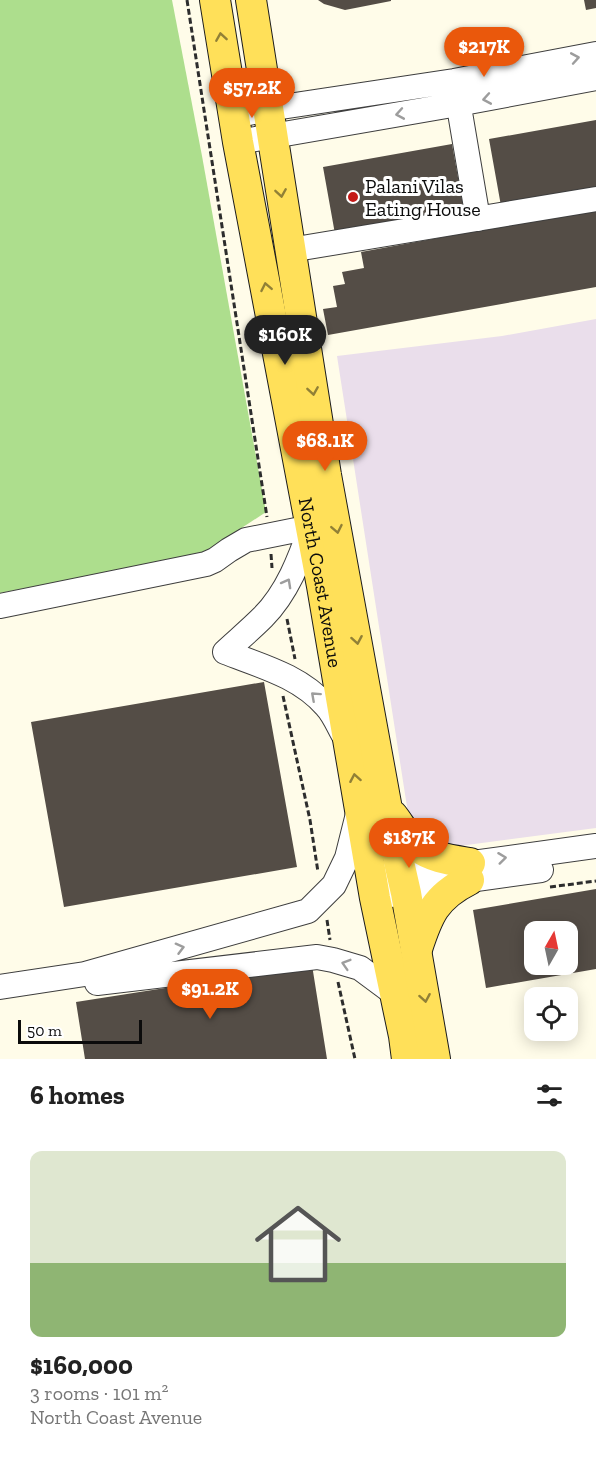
<!DOCTYPE html>
<html lang="en">
<head>
<meta charset="utf-8">
<style>
  body { margin:0; font-family:"Zilla Slab",serif; background:#f2f2f2; color:#222; height:100vh; display:flex; flex-direction:column; font-size:22px; white-space:nowrap }
  * { box-sizing:border-box; margin:0 }
  p { font-size:20px; color:#767676 }
  .icon { flex:none; width:33px; height:33px; fill:none; stroke:currentColor; stroke-width:2; stroke-linecap:round; stroke-linejoin:round }
  .map { position:relative; height:1059px; overflow:hidden }
  .drawer { display:flex; flex-direction:column; background:#fff; flex:1 }
  .drawer>* { flex:none }
  .needle { width:39px; rotate:9deg }
  .controls { position:absolute; left:524px; top:921px; display:grid; gap:12px }
  .controls a { display:grid; place-items:center; width:54px; height:54px; border-radius:12px; background:#fff; box-shadow:0 3px 15px #0003; font-size:30px }
  .scale { position:absolute; left:18px; bottom:15px; width:124px; box-sizing:border-box; padding-left:6px; border:3px solid #0b0b0b; border-top:0; font-size:16px; line-height:21px; white-space:nowrap; color:#0b0b0b; -webkit-text-stroke:4px #fff; paint-order:stroke }
  .price { position:absolute; translate:-50% -51px; padding:0 14px; border-radius:21px; background:#ea580c; color:#fff; font-size:20px; line-height:39px; filter:drop-shadow(0 2px 3px #0008) }
  .price::after { content:''; position:absolute; left:50%; top:36px; width:18px; height:14px; margin-left:-9px; background:inherit; clip-path:polygon(0 0,100% 0,50% 100%) }
  .price.selected { background:#222; color:#fff }
  ul { padding:0; list-style:none }
  li { display:grid; align-content:center; gap:12px; height:318px; padding:0 30px }
  li span { display:grid; place-items:center; height:186px; border-radius:12px; color:#555 }
  li>.icon { margin-inline-start:auto }
  span .icon { width:108px; height:108px; fill:#fffc; stroke-width:1 }
  li b { font-size:26px }
  h2 { display:flex; justify-content:space-between; align-items:center; height:72px; padding:0 30px; font-size:26px }
  .map>svg:first-child { display:block }
</style>
</head>
<body>
<div class="map">
<svg width="596" height="1059" viewBox="0 0 596 1059">
  <rect width="100%" height="100%" fill="#fffce9"/>
  <!-- industrial -->
  <path fill="#eadeeb" d="M596,319V828L414,852L337,356L502,336Z"/>
  <!-- forest -->
  <path fill="#adde8d" d="M0,0H172L202,156L266,512L202,554L0,593Z"/>
  <!-- building -->
  <path fill="#544d46" fill-rule="evenodd" d="M318,0H391V1L345,10L324,4Z
    M584,0H596V8L586,10Z
    M596,120V189L501,206L489,139Z
    M452,144L464,211L335,234L323,167Z
    M596,209V287L328,335L323,309L337,307L333,286L345,284L342,272L364,268L361,252Z
    M264,682L297,867L64,907L31,722Z
    M596,889V969L486,988L473,910ZM534,932H567V964H534Z
    M312,965L327,1059H85L76,1002Z"/>
  <g fill="none" stroke-linecap="round" stroke-linejoin="round">
    <!-- minor casing -->
    <g stroke="#3e3e3e" stroke-width="26">
      <path id="minor" d="M456,89L478,219
        M234,116L268,109L454,81L596,54
        M238,142L458,104L596,78
        M290,250L596,199
        M311,527C300,559 287,593 263,617C251,629 238,640 225,652C261,666 300,676 326,706C333,713 338,725 343,734
        M0,606L206,564L215,560L229,550L246,540L311,527
        M384,875L596,846
        M375,898L469,880L541,870
        M97,983L317,957L333,960L360,968L395,994
        M0,987L85,974L308,911L334,885L347,858L358,814"/>
    </g>
    <!-- major casing -->
    <g stroke="#1c1c1c" stroke-width="32">
      <g id="major">
        <path id="s1" d="M215,0L238,142L322,586L375,898L404,1036L407,1059"/>
        <path d="M251,0L326,475L387,809L406,893L435,1059"/>
        <path d="M393,816C400,825 407,838 416,846C432,858 451,860 470,863"/>
        <path d="M417,949C428,915 435,897 469,880"/>
      </g>
    </g>
    <!-- path -->
    <path stroke="#2d2d2d" stroke-width="3" stroke-dasharray="6 3" stroke-linecap="butt" d="M187,0L267,517
      M271,554L272,568
      M287,619L295,659
      M283,696L310,820L318,872
      M550,887L596,881
      M327,920L330,940
      M338,982L355,1059"/>
    <!-- minor -->
    <use href="#minor" stroke="#fff" stroke-width="24"/>
    <!-- major -->
    <use href="#major" stroke="#ffe059" stroke-width="30"/>
  </g>
  <!-- one-way arrows -->
  <defs><path id="oneway-chevron" d="M-2-3.5L2.5 0L-2 3.5" fill="none" stroke-width="1.6" stroke-linecap="round" stroke-linejoin="round" transform="scale(1.5)"/></defs>
  <g stroke="#918036">
    <use href="#oneway-chevron" transform="translate(221 37) rotate(-99)"/>
    <use href="#oneway-chevron" transform="translate(281 193) rotate(81)"/>
    <use href="#oneway-chevron" transform="translate(266 287) rotate(-101)"/>
    <use href="#oneway-chevron" transform="translate(313 391) rotate(81)"/>
    <use href="#oneway-chevron" transform="translate(337 529) rotate(79)"/>
    <use href="#oneway-chevron" transform="translate(357 640) rotate(80)"/>
    <use href="#oneway-chevron" transform="translate(355 778) rotate(-100)"/>
    <use href="#oneway-chevron" transform="translate(425 998) rotate(80)"/>
  </g>
  <g stroke="#9d9d9d">
    <use href="#oneway-chevron" transform="translate(575 58) rotate(-10)"/>
    <use href="#oneway-chevron" transform="translate(487 99) rotate(170)"/>
    <use href="#oneway-chevron" transform="translate(400 114) rotate(170)"/>
    <use href="#oneway-chevron" transform="translate(287 583) rotate(-61)"/>
    <use href="#oneway-chevron" transform="translate(315 696) rotate(-138)"/>
    <use href="#oneway-chevron" transform="translate(502 858) rotate(-7)"/>
    <use href="#oneway-chevron" transform="translate(180 948) rotate(-15)"/>
    <use href="#oneway-chevron" transform="translate(346 964) rotate(-163)"/>
  </g>
  <!-- markers -->
  <circle fill="#c51a18" stroke="#fff" stroke-width="2" cx="353" cy="197" r="6"/>
  <g text-anchor="middle" stroke-width="6" stroke-linejoin="round" paint-order="stroke">
    <!-- poi labels -->
    <g font-size="20" fill="#0b0b0b" stroke="#fff" text-anchor="start">
      <text x="365" y="193">Palani Vilas<tspan x="365" dy="23">Eating House</tspan></text>
    </g>
    <!-- street labels -->
    <g font-size="20" fill="#0b0b0b" stroke="#fff">
      <text dy="7" stroke="none"><textPath href="#s1" startOffset="592">North Coast Avenue</textPath></text>
    </g>
  </g>
</svg>
<div class="controls">
<a><svg class="needle" viewBox="-14 -14 28 28"><path d="M0-13l5 13h-10z" fill="#e53935"/><path d="M0 13l5-13h-10z" fill="#767676"/></svg></a>
<a><svg class="icon" aria-label="locate" viewBox="0 0 24 24"><circle cx="12" cy="12" r="6"/><path d="M12 2v4M12 18v4M2 12h4M18 12h4"/></svg></a>
</div>
<div class="scale">50 m</div>
<b class="price" style="left:484px;top:78px">$217K</b>
<b class="price" style="left:252px;top:119px">$57.2K</b>
<b class="price selected" style="left:285px;top:366px">$160K</b>
<b class="price" style="left:325px;top:472px">$68.1K</b>
<b class="price" style="left:409px;top:869px">$187K</b>
<b class="price" style="left:210px;top:1020px">$91.2K</b>
</div>
<section class="drawer">
<h2>6 homes<svg class="icon" aria-label="filters" viewBox="0 0 24 24"><path d="M4 7h16M4 17h16"/><circle cx="9" cy="7" r="2"/><circle cx="15" cy="17" r="2"/></svg></h2>
<ul>
<li><span style="background:linear-gradient(#dfe7d0 60%,#8fb573 0)"><svg class="icon" aria-label="home" viewBox="0 0 24 24"><path d="M3 11l9-7 9 7M6 9v11h12V9"/></svg></span><div><b>$160,000</b><p>3 rooms · 101 m²</p><p>North Coast Avenue</p></div></li>
</ul>
</section>
</body>
</html>
